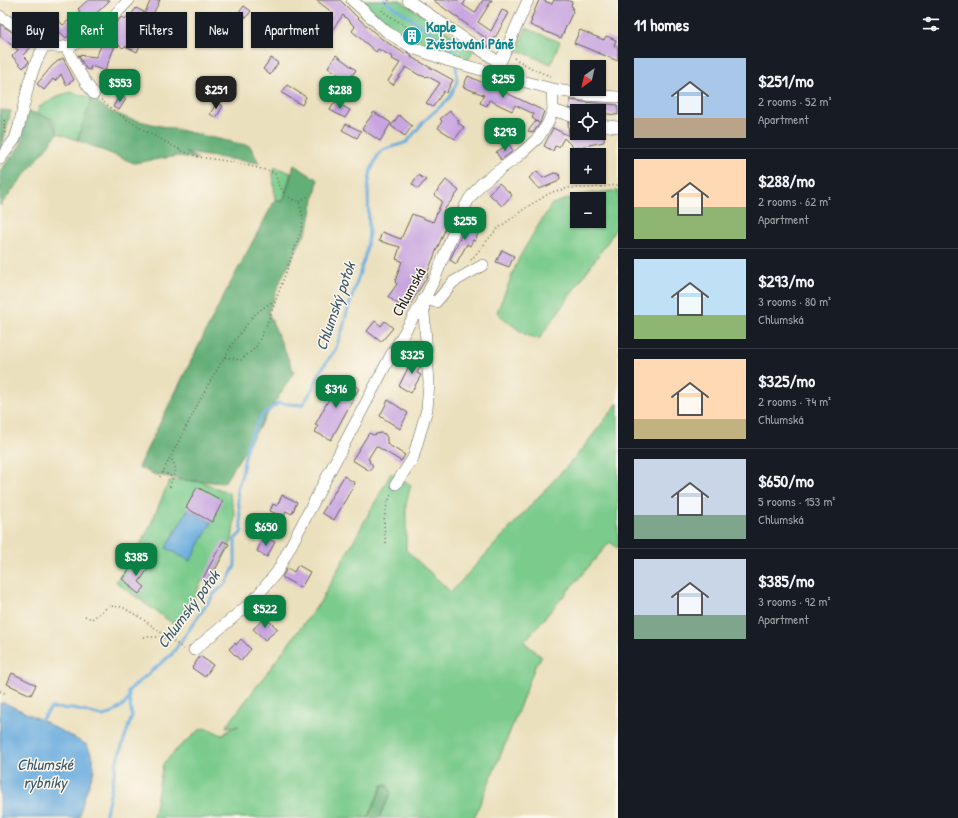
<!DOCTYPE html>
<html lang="en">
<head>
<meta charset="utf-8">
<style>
  body { margin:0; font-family:"Patrick Hand",sans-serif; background:#20242c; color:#f1f3f6; height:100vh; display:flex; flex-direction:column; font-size:15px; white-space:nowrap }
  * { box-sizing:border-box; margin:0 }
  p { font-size:13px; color:#9ea1a6 }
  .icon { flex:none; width:22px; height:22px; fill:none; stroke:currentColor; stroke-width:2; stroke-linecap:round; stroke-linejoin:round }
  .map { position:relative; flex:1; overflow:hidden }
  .panel { display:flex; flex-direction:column; background:#171b24; width:340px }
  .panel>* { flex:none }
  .banner { position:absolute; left:12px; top:12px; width:380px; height:36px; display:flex; gap:8px }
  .needle { width:26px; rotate:214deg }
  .fabs { position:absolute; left:570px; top:60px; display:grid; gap:8px }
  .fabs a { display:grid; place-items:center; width:36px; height:36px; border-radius:0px; background:#171b24; box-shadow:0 1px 3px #0004; font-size:20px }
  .price { position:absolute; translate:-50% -34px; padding:0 9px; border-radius:8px; background:#0b8043; color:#fff; font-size:13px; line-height:26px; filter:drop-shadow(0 1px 2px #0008) }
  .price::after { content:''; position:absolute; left:50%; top:24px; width:12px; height:9px; margin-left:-6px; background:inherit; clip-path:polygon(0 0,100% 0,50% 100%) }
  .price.active { background:#222; color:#fff }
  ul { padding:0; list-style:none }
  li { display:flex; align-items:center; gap:12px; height:100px; padding:0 16px }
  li+li { border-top:1px solid #363941 }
  li span { display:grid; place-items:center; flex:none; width:112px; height:80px; border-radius:0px; color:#555 }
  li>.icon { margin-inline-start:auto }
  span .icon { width:48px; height:48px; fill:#fffc; stroke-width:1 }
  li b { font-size:17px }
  h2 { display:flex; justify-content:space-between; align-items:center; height:48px; padding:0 16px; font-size:17px }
  .tag { padding:0 14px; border-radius:0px; background:#171b24; box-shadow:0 1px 3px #0004; font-size:14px; line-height:36px }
  .tag.active { background:#0b8043; color:#fff }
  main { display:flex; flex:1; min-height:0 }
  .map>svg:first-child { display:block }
</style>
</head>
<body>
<main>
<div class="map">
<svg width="618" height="818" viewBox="0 0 618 818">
  <rect width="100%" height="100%" fill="#fbf7ec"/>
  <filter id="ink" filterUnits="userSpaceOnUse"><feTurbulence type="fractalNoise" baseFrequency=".025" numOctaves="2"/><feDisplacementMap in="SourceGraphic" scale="8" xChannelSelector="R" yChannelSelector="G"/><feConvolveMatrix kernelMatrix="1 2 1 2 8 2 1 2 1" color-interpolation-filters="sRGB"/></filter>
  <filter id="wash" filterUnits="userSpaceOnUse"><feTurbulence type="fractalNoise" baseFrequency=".012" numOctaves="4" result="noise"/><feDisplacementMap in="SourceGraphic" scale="16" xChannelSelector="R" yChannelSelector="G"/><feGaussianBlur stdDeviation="0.9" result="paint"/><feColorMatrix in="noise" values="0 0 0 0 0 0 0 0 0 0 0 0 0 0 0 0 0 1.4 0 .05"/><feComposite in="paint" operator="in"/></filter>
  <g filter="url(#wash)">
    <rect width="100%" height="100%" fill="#ebe0bd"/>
    <!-- green -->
    <path fill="#7acb8c" stroke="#4b7454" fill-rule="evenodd" d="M360,0H400L458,39L473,51L469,59C460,61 451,57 442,54C432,50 421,46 411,41C393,31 375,13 360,0Z
      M526,28L560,42L551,64L517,50Z
      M71,92L92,98L77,140L58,133L53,119L37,114L39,107L60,95Z
      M275,167L291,173L283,202L275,199L273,174Z
      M618,190V225L609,240L539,339L526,335L505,320L497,312L519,258L536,229L552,204L580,195ZM577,199H599V221H577Z
      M618,403V549L610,542L524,642L542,657L536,664L506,742L474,818H379L391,792L387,785H382L368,818H153L163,764L178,748L201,729L207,728L222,735L233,728L239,726L226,727L320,602L391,473L411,485L406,504V550L451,592L578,454Z
      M184,480L202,482L229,493L235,515L232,541L208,584L202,580L190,608L176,626L116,582L144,538L151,524L169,481Z"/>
    <!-- forest -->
    <path fill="#63af78" stroke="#40664a" d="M92,98L109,111L130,119L250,146L259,163L186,153L198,159L178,156L134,163L77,140Z
      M0,110L11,111L2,146L0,149Z
      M28,111L50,118L58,133L0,206V171L22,143L23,128Z
      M294,165L318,180L308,228L282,277L268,312L294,372L224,483L184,480L153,474L138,467L223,297L275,200L283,202Z
      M383,785H387L391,792L379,818H368Z"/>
    <!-- water -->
    <path fill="#69acde" stroke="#42647d" d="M188,509L212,522L190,561L166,548Z
      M0,703H5L41,720L87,745L93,758L94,771L84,798L79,818H0Z"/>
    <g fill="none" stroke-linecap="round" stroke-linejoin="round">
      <!-- stream -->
      <path stroke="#69acde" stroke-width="3" d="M384,0L444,41L457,55L456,60
        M41,720L51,708L73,709L103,716L111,714L125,704L129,697
        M105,818L117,761L132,716L128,691L172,654L214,594L226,583L235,566V539L242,532L237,489L242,474L247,445L261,416L278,403L302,405L311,392L321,370L335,350L343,328L347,312L361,269L366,253L369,233L368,187L371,170L378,155L383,150L407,142L425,120L442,105L450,97L457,82L456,66"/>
    </g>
    <g id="blocks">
      <!-- building -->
      <path fill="#c8a4e0" d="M88,0H110L102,8L73,34L72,33L66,38L52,24L57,19L63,25L80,11L78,9Z
        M151,0H160L151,18L144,14Z
        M316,0H340L360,20L382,39L405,54L407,52L412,55L411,57L453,80L446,93L444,91L433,107L426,103L440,83L427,76L426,77L419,75L406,67L393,85L388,81L400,63L392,59L393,57L378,49L376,52L352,31L355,27L343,15L325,40L318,34L333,13Z
        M433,0H466L463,5L475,13L483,0H492L478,22L491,31L502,10L509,13L496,36L488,47L484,44L487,39Z
        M539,0H542L552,4L554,0H567L572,2L571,6L573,7L572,10L573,11L561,38L530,25L532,20L531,19Z
        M244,6L251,11L246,18L239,12Z
        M136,8L144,12L138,21L136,20L126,36L141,43L137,52L125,46L123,48L116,43L105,71L91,66L90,70L86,69L78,55L96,57L105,37L102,35L122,17L125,19L129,14L131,15Z
        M26,17L50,31L46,37L23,22Z
        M0,24L25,41L31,47L23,55L29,61L28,63L23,68L12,56L18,50L0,36Z
        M580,30L604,40L606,36L616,40L614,46L618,47V61L574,43Z
        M336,55L356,70L348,81L328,67Z
        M63,58L74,80L66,85L61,74L55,81L53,79L44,90L37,84L52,66L58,61Z
        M271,58L278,63L270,75L263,69Z
        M468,76L488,85L490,81L496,84L494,87L544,111L540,123L533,133L528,131L536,121L539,123L532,118L534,114L515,105L512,111L489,100L487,106L480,103L484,95L463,87Z
        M287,85L306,97L302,105L282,93Z
        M120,95L126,99L119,110L113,107Z
        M570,100L583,102L618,105V115L599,113V111H578L569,108Z
        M217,102L223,106L216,118L210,114Z
        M335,102L350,110L345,118L330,110Z
        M450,111L459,121L458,123L464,127L455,139L438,128L442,121L440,119Z
        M374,112L391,123L380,141L362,129Z
        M399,115L412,126L405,136L391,126Z
        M568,122L575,125V133H604V142L574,148L564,138L559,147L555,146L553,151L544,146L553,128L569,136Z
        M346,124L361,131L357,138L342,130Z
        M509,144L513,151L501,160L496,152Z
        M537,171L543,178L554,173L559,174L560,178L557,182L539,189L529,178Z
        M418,175L426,180L418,189L412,184Z
        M446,180L459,191L443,211L451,215L428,271L427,277L406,311L397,306L398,304L388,297L397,284L395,282L402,261L396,259L400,247L379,241L382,232L401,239L412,214L433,222L442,201L434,195Z
        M499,183L512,195L502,206L489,194Z
        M467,223L480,229L475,241L473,240L470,246L467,244L456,264L450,260Z
        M502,250L514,256L509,267L496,262Z
        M375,321L381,326L385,321L393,328L381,342L367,331Z
        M414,354L420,358L421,366L417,373L421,375L411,393L399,386L408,368H407Z
        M341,379L359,388L331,440L315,432L318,426L315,425L336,386L337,387Z
        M388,400L408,413L400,429L380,416Z
        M369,433L373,435L381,433L385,434L387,438V444L405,455L401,461L376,446L368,459L370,460L369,462L373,465L370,471L352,460Z
        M344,476L355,483L334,520L322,513Z
        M197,487L223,501L212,522L186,508Z
        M282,495L297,502L292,514L286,511L284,517L270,511L273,504L277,506Z
        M264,537L275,542L267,557L257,551Z
        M223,541L229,544L208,583L202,580Z
        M136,560L148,569L139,582L145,587L139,594L130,587L131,586L122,579Z
        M298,565L310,572L301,588L282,577L287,568L294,572Z
        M265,618L278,629L265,640L253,629Z
        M241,639L251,649L241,661L229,649L235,643L236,645Z
        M200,656L213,665L205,677L192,668Z
        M12,673L36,685L31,695L7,684Z"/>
    </g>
  </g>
  <g filter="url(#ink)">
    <use href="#blocks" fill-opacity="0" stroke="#646154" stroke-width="1"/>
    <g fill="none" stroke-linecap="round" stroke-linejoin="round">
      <!-- minor casing -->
      <g stroke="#646154" stroke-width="12">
        <path id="minor" d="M352,0L387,32L398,39L413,48L449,61L552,89L584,95L618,97
          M408,0L500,63
          M0,16C10,23 21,29 31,36C36,38 40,42 44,44C75,59 110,20 129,0
          M66,47C74,63 82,79 94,94
          M498,69L500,63L528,0
          M553,110L577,118
          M599,125L618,127
          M0,159L15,139L19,126L29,82L36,62L45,44
          M396,484L413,458L427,409L429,383L423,299L436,302L453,282L483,265
          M194,650L253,601L277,572L391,355L427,294L435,278L460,216L469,199L482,183L517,157L538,138L548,123L553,110L552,89"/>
      </g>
      <!-- path -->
      <path stroke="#646154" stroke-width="1.5" stroke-dasharray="1 3" stroke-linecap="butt" d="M389,0L382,11L421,36L419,39
        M514,58L533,69L550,76V77
        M101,100L117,113L142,129L184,152L199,157L233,162L270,171L275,174C280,189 284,197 299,202L308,196
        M4,120L5,136
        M471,260L497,229L530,205L552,192L569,188H590L618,185
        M225,357L241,360L256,347L259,341L269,319L301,231L303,218L299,202
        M163,472L173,477
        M160,477L209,383L235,340L253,316L263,308L276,299
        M170,487C172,474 181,471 170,458
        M386,543C383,525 383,510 392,493
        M85,616L92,619L109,606L122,607L141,618L184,649
        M144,637H162L168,639
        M0,691L7,694"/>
      <!-- minor -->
      <use href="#minor" stroke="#fff" stroke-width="11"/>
    </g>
  </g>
  <!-- icons -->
  <defs>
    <g id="building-disc" transform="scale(1)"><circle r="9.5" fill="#0f9aa8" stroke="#fbf7ec"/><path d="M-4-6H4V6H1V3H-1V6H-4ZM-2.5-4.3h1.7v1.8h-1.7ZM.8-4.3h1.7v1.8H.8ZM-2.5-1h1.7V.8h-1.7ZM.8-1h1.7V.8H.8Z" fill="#fff"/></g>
  </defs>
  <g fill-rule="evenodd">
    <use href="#building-disc" x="412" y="36"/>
  </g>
  <g text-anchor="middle" stroke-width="3" stroke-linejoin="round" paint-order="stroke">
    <!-- culture labels -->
    <g font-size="15" font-weight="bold" fill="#0d838f" stroke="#fbf7ec" text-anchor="start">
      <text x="426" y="32">Kaple<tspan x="426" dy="17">Zvěstování Páně</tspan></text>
    </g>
    <!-- street labels -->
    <g font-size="15" fill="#1c1c1c" stroke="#fbf7ec">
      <text transform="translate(409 292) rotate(-61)" y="5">Chlumská</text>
    </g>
    <!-- water labels -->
    <g font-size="16" font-style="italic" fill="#3b566a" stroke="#fbf7ec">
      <text transform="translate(335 306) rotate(-71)" y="6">Chlumský potok</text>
      <text transform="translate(188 609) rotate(-53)" y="6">Chlumský potok</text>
      <text x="45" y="770">Chlumské<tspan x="45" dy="18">rybníky</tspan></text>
    </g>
  </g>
</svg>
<div class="fabs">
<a><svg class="needle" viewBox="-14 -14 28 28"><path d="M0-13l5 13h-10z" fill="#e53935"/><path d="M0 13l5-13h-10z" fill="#9ea1a6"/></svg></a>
<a><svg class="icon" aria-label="locate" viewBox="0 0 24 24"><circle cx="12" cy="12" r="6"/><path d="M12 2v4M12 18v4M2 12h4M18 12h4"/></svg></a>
<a>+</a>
<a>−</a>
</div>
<b class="price" style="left:503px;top:99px">$255</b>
<b class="price" style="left:120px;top:103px">$553</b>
<b class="price active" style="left:216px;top:110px">$251</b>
<b class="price" style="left:340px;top:110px">$288</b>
<b class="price" style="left:505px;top:152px">$293</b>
<b class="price" style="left:465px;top:241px">$255</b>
<b class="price" style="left:412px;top:375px">$325</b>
<b class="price" style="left:336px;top:409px">$316</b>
<b class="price" style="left:266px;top:547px">$650</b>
<b class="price" style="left:136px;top:577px">$385</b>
<b class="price" style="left:265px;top:629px">$522</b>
<div class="banner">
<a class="tag">Buy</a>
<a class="tag active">Rent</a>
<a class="tag">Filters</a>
<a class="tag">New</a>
<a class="tag">Apartment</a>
</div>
</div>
<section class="panel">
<h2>11 homes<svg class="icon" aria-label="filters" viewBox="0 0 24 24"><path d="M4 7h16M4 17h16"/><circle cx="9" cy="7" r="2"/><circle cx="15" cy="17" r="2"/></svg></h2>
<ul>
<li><span style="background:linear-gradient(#a9c7e8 75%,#b9a48a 0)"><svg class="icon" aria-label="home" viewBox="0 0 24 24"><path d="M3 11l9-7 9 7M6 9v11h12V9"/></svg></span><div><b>$251/mo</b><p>2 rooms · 52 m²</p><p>Apartment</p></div></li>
<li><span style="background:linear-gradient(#ffd9b3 60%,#8fb573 0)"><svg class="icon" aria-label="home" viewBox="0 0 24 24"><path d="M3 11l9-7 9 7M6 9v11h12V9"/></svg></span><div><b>$288/mo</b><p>2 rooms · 62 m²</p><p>Apartment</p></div></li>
<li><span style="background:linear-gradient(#bfe0f5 70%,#8fb573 0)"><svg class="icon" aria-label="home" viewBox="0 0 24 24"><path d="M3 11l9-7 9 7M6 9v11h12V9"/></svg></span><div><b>$293/mo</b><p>3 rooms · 80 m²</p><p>Chlumská</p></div></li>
<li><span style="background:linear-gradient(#ffd9b3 75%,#c2b280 0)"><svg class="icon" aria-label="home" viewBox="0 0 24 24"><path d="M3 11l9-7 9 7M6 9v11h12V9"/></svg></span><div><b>$325/mo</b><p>2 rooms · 74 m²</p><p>Chlumská</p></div></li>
<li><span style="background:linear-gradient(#c9d6e8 70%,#7fa58c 0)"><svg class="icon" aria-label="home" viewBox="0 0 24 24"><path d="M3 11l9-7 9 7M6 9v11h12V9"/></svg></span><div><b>$650/mo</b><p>5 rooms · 153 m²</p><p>Chlumská</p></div></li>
<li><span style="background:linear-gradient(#c9d6e8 70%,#7fa58c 0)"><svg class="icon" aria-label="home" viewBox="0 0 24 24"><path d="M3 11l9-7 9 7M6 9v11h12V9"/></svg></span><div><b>$385/mo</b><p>3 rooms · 92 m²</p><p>Apartment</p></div></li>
</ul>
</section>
</main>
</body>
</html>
